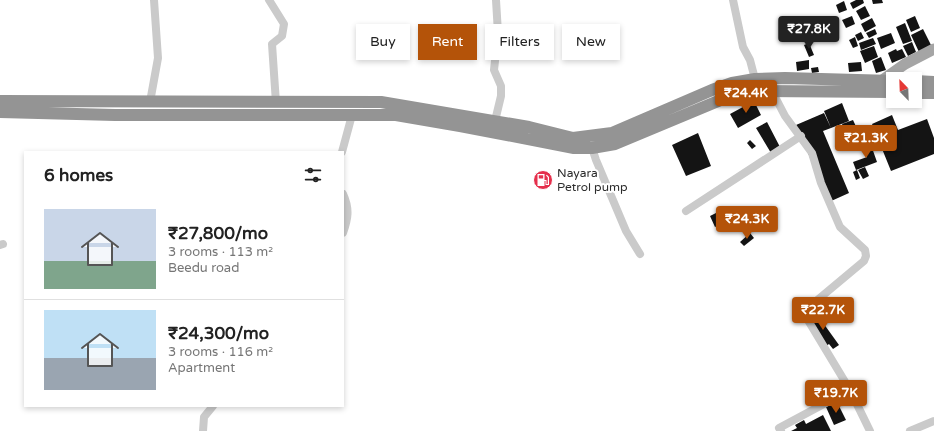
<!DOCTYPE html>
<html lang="en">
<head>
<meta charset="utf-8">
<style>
  body { margin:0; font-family:"Varela Round",sans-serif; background:#f2f2f2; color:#222; height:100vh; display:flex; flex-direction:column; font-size:15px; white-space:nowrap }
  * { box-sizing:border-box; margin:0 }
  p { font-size:13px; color:#767676 }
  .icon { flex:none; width:22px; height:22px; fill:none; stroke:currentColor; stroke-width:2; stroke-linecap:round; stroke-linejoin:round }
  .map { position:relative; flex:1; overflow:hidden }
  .panel { position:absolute; left:24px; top:151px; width:320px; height:256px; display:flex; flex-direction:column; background:#fff; border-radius:0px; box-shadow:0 2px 6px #0003 }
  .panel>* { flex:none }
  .banner { position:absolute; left:356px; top:24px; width:380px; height:36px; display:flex; gap:8px }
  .needle { width:26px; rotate:337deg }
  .controls { position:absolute; left:886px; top:72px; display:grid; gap:8px }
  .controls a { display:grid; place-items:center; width:36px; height:36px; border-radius:0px; background:#fff; box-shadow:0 2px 6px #0003; font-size:20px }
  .price { position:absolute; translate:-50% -34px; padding:0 9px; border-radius:4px; background:#b45309; color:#fff; font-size:13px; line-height:26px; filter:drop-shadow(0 1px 2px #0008) }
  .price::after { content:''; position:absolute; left:50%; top:24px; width:12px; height:9px; margin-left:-6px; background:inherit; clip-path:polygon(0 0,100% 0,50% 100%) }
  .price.active { background:#222; color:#fff }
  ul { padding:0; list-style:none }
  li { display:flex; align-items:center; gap:12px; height:100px; padding:0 20px }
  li+li { border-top:1px solid #e0e0e0 }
  li span { display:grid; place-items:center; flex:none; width:112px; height:80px; border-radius:0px; color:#555 }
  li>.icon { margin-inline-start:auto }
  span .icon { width:48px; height:48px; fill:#fffc; stroke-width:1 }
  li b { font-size:17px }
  h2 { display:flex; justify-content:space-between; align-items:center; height:48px; padding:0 20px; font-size:17px }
  .tag { padding:0 14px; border-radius:0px; background:#fff; box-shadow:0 2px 6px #0003; font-size:14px; line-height:36px }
  .tag.active { background:#b45309; color:#fff }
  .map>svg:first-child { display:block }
</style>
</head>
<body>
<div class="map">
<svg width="934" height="431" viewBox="0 0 934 431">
  <rect width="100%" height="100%" fill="#fff"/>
  <!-- building -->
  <path fill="#141414" d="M856,0H863L864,3L853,9L850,3Z
    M872,0H882L883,3L873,4Z
    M844,1L847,10L839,13L836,5Z
    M865,6L870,16L861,20L856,11Z
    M852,16L855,24L846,28L842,20Z
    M915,16L920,28L911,32L906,20Z
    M872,18L876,26L865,32L861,24Z
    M905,23L912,41L903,44L896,27Z
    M875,29L877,34L869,38L866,33Z
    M923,29L931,45L919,52L911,35Z
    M861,32L864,38L858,41L855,35Z
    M891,33L895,43L881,49L877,38Z
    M855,37L858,46L853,48L849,40Z
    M873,38L876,44L861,50L859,43Z
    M912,42L916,52L908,56L903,46Z
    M809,43L814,55L809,57L804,45Z
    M874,46L878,57L865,63L860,51Z
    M896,49L897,51L902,49L906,57L892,63L888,53Z
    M881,57L886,70L876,73L872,61Z
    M809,60V69L797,71L796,62Z
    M861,62L862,71L849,72L848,63Z
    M818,67L819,72L812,73L811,68Z
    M754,101L761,115L738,128L730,114Z
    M842,103L849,121L831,128L824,111Z
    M824,113L831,128L823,131L849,193L829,202L796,125Z
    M892,115L898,130L927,119L934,138V154L891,171L872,124Z
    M853,120L859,133L847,138L845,131L842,132L839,126L842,125L844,129L842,124Z
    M767,122L780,147L771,153L756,128Z
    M698,133L711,166L686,176L672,145Z
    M750,140L756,146L752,149L747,143Z
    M871,145L877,162L856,170L853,162L867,157L863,148Z
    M865,167L869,176L863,179L858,170Z
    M857,170L860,178L856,180L853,172Z
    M720,211L726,222L715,227L710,216Z
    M750,233L754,238L744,246L740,242Z
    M816,313L839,345L833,349L829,344L826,346L807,320Z
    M837,402L846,420L834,425L826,407Z
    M823,415L831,431H791L797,428L795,425L804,420L806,424Z"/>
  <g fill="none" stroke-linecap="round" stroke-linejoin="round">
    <!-- minor -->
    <path stroke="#cacaca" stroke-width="8" d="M269,0L284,24L282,36L272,44L276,103
      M733,0L743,47L750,60L755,79
      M772,91L785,116L812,153L821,183L840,227L865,250L866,256L864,261L803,312L850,390L870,431
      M150,102L158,58L154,0
      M495,121L501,96V86L494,70L498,33L496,0
      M592,148L596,160L626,231L640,254
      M342,152L352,115
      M343,194C350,209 348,219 343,233
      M686,211L801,136
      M0,245L3,244
      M203,431L204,417L213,406
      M781,431L779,428L850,390
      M910,431L934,421"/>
    <!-- major -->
    <path stroke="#a5a5a5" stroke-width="11" d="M880,84L881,81L905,64L934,49"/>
    <!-- highway -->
    <path stroke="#949494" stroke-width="12" d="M915,81L934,82
      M915,93H934
      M0,101L381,102L529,127L573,138L612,133L712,90L732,83L755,79L785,78L893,81
      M0,112L115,115H396L460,126L574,148H592L615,144L735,94L758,91L893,92"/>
  </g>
  <!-- icons -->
  <defs>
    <g id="fuel-disc" transform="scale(1)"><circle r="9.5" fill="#e52f4c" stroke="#fff"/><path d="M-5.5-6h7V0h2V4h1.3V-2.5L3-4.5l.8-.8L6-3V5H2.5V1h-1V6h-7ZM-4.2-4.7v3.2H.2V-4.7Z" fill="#fff"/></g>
  </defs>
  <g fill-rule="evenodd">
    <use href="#fuel-disc" x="543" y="180"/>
  </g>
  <g text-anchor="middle" stroke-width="4" stroke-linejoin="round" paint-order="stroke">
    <!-- poi labels -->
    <g font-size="12" fill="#2d2d2d" stroke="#fff" text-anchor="start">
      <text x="557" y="177">Nayara<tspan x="557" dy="14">Petrol pump</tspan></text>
    </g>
  </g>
</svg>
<div class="controls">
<a><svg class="needle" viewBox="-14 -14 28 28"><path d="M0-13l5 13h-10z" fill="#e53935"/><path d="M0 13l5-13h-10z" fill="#767676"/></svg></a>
</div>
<b class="price active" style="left:809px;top:50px">₹27.8K</b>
<b class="price" style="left:746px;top:114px">₹24.4K</b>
<b class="price" style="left:866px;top:159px">₹21.3K</b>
<b class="price" style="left:747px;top:240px">₹24.3K</b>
<b class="price" style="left:823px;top:331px">₹22.7K</b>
<b class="price" style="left:836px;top:414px">₹19.7K</b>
<div class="banner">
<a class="tag">Buy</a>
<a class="tag active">Rent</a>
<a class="tag">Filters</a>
<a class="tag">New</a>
</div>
<section class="panel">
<h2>6 homes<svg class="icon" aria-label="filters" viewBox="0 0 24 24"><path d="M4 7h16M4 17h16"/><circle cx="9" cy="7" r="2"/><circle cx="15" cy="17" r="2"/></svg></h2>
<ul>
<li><span style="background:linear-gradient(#c9d6e8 65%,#7fa58c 0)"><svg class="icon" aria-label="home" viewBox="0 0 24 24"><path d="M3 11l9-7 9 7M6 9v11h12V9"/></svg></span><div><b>₹27,800/mo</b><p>3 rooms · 113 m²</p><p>Beedu road</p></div></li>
<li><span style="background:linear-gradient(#bfe0f5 60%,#9aa5b1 0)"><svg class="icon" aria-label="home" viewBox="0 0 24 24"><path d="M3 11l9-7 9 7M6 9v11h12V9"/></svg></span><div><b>₹24,300/mo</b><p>3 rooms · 116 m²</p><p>Apartment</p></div></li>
</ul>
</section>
</div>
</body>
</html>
